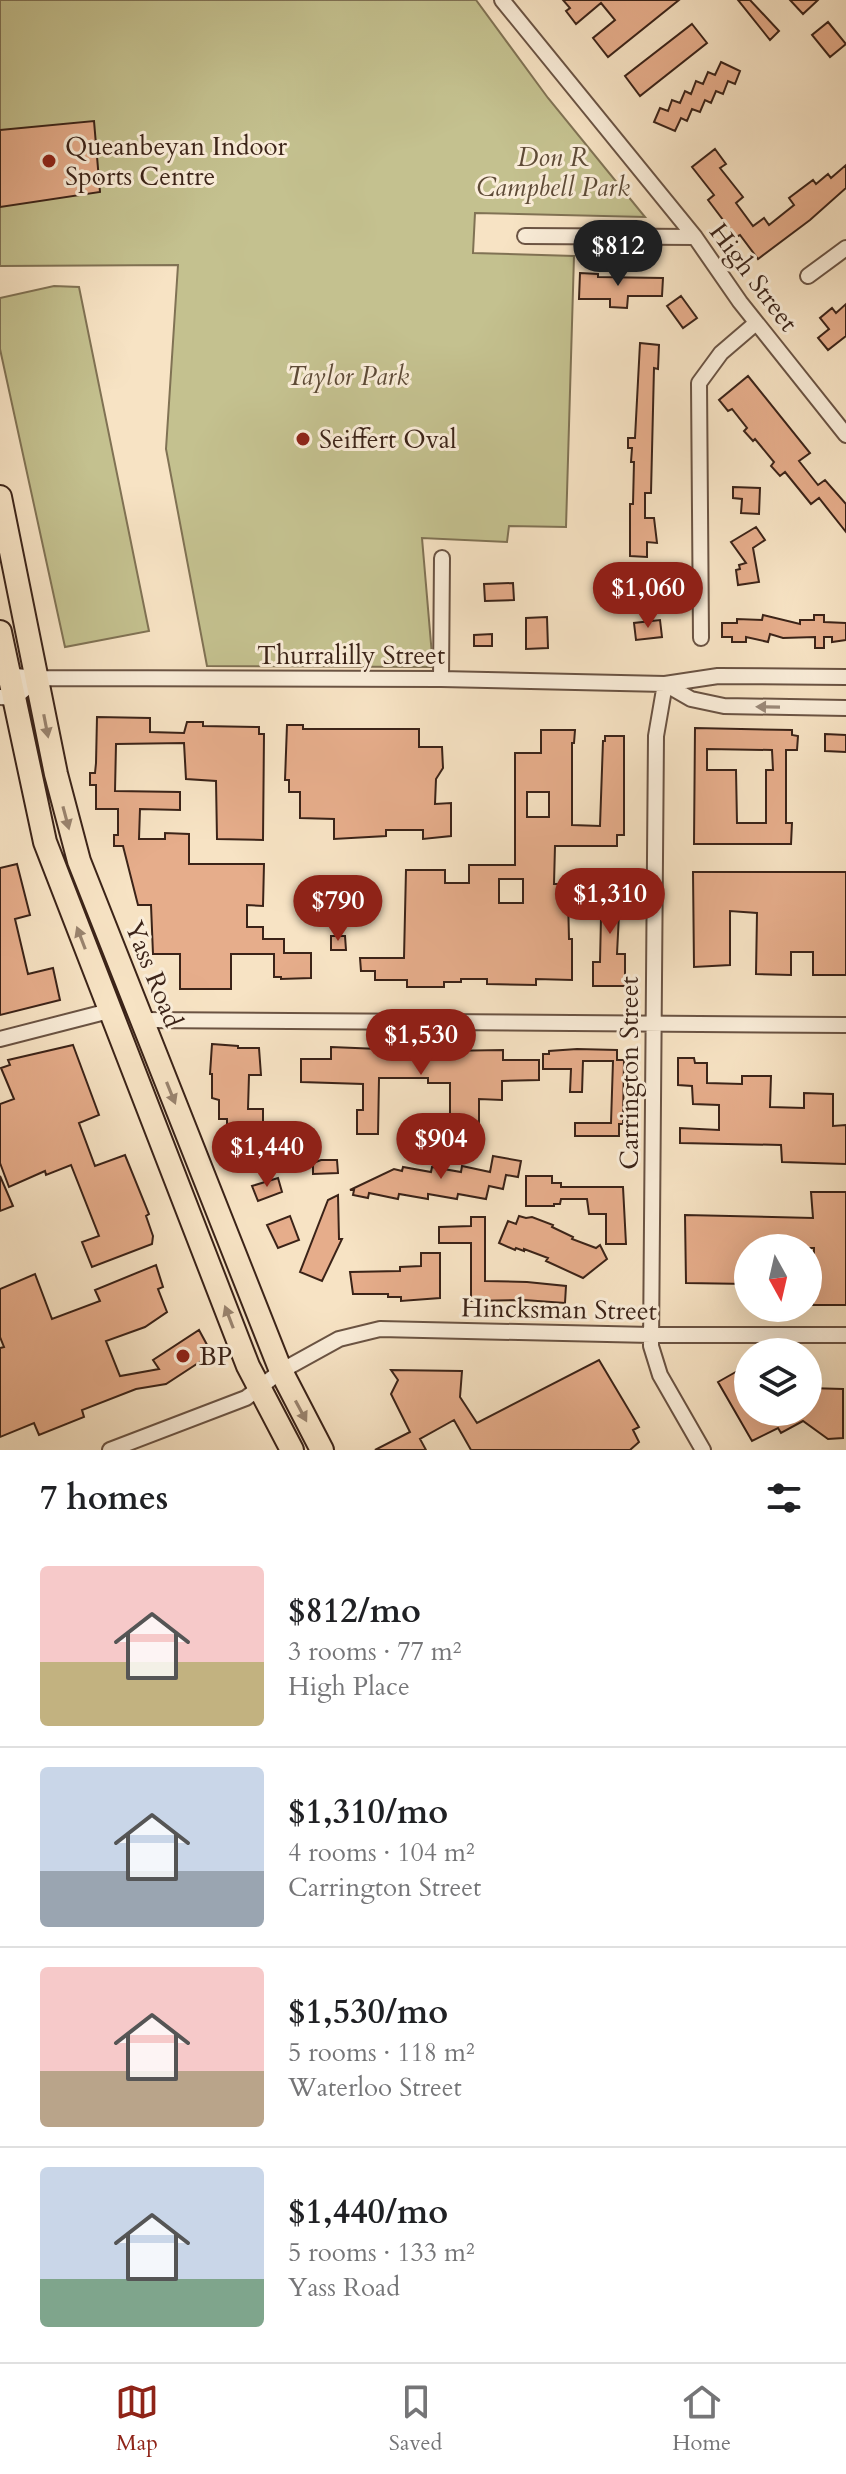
<!DOCTYPE html>
<html lang="en">
<head>
<meta charset="utf-8">
<style>
  body { margin:0; font-family:Cardo,serif; background:#f2f2f2; color:#202124; height:100vh; display:flex; flex-direction:column; font-size:30px; white-space:nowrap }
  * { box-sizing:border-box; margin:0 }
  p { font-size:26px; color:#757577 }
  .icon { flex:none; width:44px; height:44px; fill:none; stroke:currentColor; stroke-width:2; stroke-linecap:round; stroke-linejoin:round }
  .map { position:relative; height:1450px; overflow:hidden }
  .panel { display:flex; flex-direction:column; background:#fff; flex:1 }
  .panel>* { flex:none }
  .needle { width:52px; rotate:172deg }
  .tools { position:absolute; left:734px; top:1234px; display:grid; gap:16px }
  .tools a { display:grid; place-items:center; width:88px; height:88px; border-radius:50%; background:#fff; box-shadow:0 8px 32px #0002; font-size:40px }
  .price { position:absolute; translate:-50% -68px; padding:0 18px; border-radius:28px; background:#8f2418; color:#fff; font-size:26px; line-height:52px; filter:drop-shadow(0 2px 4px #0008) }
  .price::after { content:''; position:absolute; left:50%; top:48px; width:24px; height:18px; margin-left:-12px; background:inherit; clip-path:polygon(0 0,100% 0,50% 100%) }
  .price.on { background:#222; color:#fff }
  ul { padding:0; list-style:none }
  li { display:flex; align-items:center; gap:24px; height:200px; padding:0 40px }
  li+li { border-top:2px solid #e0e0e0 }
  li span { display:grid; place-items:center; flex:none; width:224px; height:160px; border-radius:8px; color:#555 }
  li>.icon { margin-inline-start:auto }
  span .icon { width:96px; height:96px; fill:#fffc; stroke-width:1 }
  li b { font-size:34px }
  h2 { display:flex; justify-content:space-between; align-items:center; height:96px; padding:0 40px; font-size:34px }
  .tabs { display:flex; justify-content:space-around; align-items:center; height:112px; border-top:2px solid #e0e0e0; background:#fff; font-size:22px; color:#757577 }
  .tabs a { display:grid; justify-items:center; gap:4px }
  .tabs .on { color:#8f2418 }
  .map>svg:first-child { display:block }
</style>
</head>
<body>
<div class="map">
<svg width="846" height="1450" viewBox="0 0 846 1450">
  <rect width="100%" height="100%" fill="#f7e3c4"/>
  <filter id="stains"><feTurbulence type="fractalNoise" baseFrequency=".0025" numOctaves="4"/><feColorMatrix values="0 0 0 0 .2 0 0 0 0 .09 0 0 0 0 .02 0 0 0 .5 -.17"/></filter>
  <radialGradient id="worn" r=".72"><stop offset=".6" stop-color="#630" stop-opacity="0"/><stop offset="1" stop-color="#630" stop-opacity=".3"/></radialGradient>
  <!-- green -->
  <path fill="#c4c18f" stroke="#807254" stroke-width="2" d="M0,0H476L548,98L645,217L475,213L473,253L574,256L566,527L509,526L507,542L422,538L433,667L207,666L166,449L178,265L0,266Z
    M54,286L79,287L149,631L65,647L0,349V298Z"/>
  <!-- building -->
  <path fill="#e6ad8b" stroke="#3b2318" stroke-width="2" fill-rule="evenodd" d="M563,0H679L608,57L593,38L615,20L601,3L576,24L566,11L570,8Z
    M738,0H750L779,31L770,40Z
    M790,0H818L803,14Z
    M828,22L846,44L830,57L812,35Z
    M692,24L707,43L640,96L625,76Z
    M721,62L740,71L735,84L728,81L723,94L716,91L711,103L705,100L700,112L692,109L687,121L681,118L675,131L654,122L660,108L668,111L672,100L680,103L685,91L691,94L696,81L703,84L708,72L715,75Z
    M94,121L100,192L0,207V130Z
    M715,149L726,164L720,168L743,197L736,203L753,226L764,218L769,225L794,205L789,198L813,180L816,184L828,174L831,178L846,165V188L810,220L758,259L740,235L736,237L708,200L714,195L692,167Z
    M580,273L598,274V277L663,278L662,296H628L627,308L610,307V299H579Z
    M681,296L697,318L683,328L667,306Z
    M846,304V336L828,350L818,338L829,329L820,318L832,308L836,313Z
    M640,343L659,345L658,369L654,368L651,493H645V518H654L657,543L647,542V557L630,556V504H633L634,462H631L632,448H628V438H635Z
    M748,376L810,453L799,461L818,485L825,480L846,504V532L819,498L811,504L785,472L780,476L771,466L774,462L755,439L753,441L744,431L747,428L732,409L728,411L719,400Z
    M733,487L760,488L759,514L741,513L742,499L733,498Z
    M756,527L765,540L753,548L759,582L738,585L736,570L740,569L739,565L746,563L731,542Z
    M642,567L659,571L653,595L636,591Z
    M513,583L514,600L485,601L484,584Z
    M763,615L800,624V620H814V615H824V622L846,623V640L832,642V637H824V648H815V637L783,638L770,634L768,642L746,637V642H732V637H722V623H737V619L762,620Z
    M547,617L548,648L526,649V618Z
    M660,620L662,637L636,640L634,623Z
    M492,634V646H474V635Z
    M97,717L150,718V732L184,733L187,722H203V726L259,727V734H264L263,840L217,839L216,781L186,779L184,743L116,744L115,791L180,792V810L140,809L139,839H165V833L189,834V864H264L263,906L247,905V927H263V939H284V953H311V978L281,979V977H274V954H231V989H180V954H153L151,905H138L123,846H114V835H118V809H96V785H90V773H95L96,763Z
    M287,725H303V729H419V747H442L443,768L436,779L435,804L451,803V836L423,839V830H386V836L334,839V819L300,818V792H289V780H285Z
    M695,728L792,730V735L798,736L797,750H786V823H792L791,844H694ZM707,749L772,750L773,770H766V823H737L736,770H707Z
    M541,730H575L574,743H572V825L600,826L603,741H605V736H624V835H617V846H555L554,884H566V897H568L569,939H572V980L536,979V985L487,984V979H461V982H444V987H407V980H375V971H361L360,958H404L406,870H445V883H469V865H515V753H541ZM527,792H549V817H527ZM499,879H523V903H499Z
    M825,734L846,735V752L825,751Z
    M17,864L30,915L15,919L28,974L53,968L60,1000L0,1015V868Z
    M693,872H846V975H813V952H791V975L756,974L757,913L730,911V965L694,967Z
    M602,874H621L617,954H625V986H593V962H600Z
    M331,936H345L346,950H331Z
    M212,1044L238,1046V1048H259L261,1075H249L248,1109H263V1140H272V1167H238V1130H227V1119H219V1100L212,1098V1074H210Z
    M73,1045L99,1115L79,1123L95,1166L125,1155L149,1214L146,1216L153,1236L152,1244L92,1267L82,1242L99,1236L71,1165L46,1175L45,1171L9,1187L0,1163V1104L14,1099L1,1068L10,1065L8,1060Z
    M331,1047L379,1049V1052L503,1050V1060H539V1080L502,1081V1100L479,1099V1128L466,1127L467,1119H450V1083H428V1078H379L378,1134H357V1110H363V1084L301,1082V1059H331Z
    M577,1049L617,1050V1060H624L623,1124H619V1136H575V1123H611L613,1061H583L582,1092H570L571,1069H543V1054H549V1051Z
    M678,1058H694L695,1063H707V1083L742,1084V1076H771L770,1107L804,1108V1093L833,1094V1126L846,1125V1164L782,1162L781,1145L680,1143V1128L719,1130V1105L693,1104L692,1086L678,1085Z
    M493,1156L521,1161L518,1177L506,1175L503,1189L489,1186L486,1199L458,1194L457,1199L428,1194V1199L399,1194L398,1199L369,1193L368,1198L353,1195L354,1190H350L394,1169L402,1171L403,1167L431,1172L432,1167L461,1172L462,1166L490,1172Z
    M321,1160H337L338,1173L313,1174V1163Z
    M0,1176L13,1206L0,1211Z
    M526,1176H552V1183H561V1187H623L626,1244H606V1214H589L587,1199H561L560,1204H554V1206H526Z
    M278,1178L282,1192L258,1201L252,1186Z
    M811,1192H846V1305H813L814,1248H748V1284L686,1283L685,1215L813,1218Z
    M338,1195L339,1239H342L322,1281L300,1272L328,1200Z
    M290,1216L299,1240L278,1248L267,1225Z
    M519,1216L526,1218L532,1217L553,1225L552,1227L573,1237L572,1239L596,1248L600,1245L607,1259L583,1278L546,1261L548,1258L524,1249V1251L516,1248L515,1250L499,1243L508,1221L516,1224Z
    M471,1217H485V1281L527,1282L566,1286L565,1303L524,1300L471,1301V1243H439V1227L471,1226Z
    M421,1253H440V1298L401,1301V1297H388V1294H353L350,1272L400,1271V1267L421,1266Z
    M156,1265L163,1287L158,1289L167,1312L145,1327L106,1341L120,1376L159,1369L153,1360L199,1330L212,1354L166,1384L136,1389L82,1410L84,1417L39,1435L34,1423L0,1437V1348L4,1347L0,1337V1289L35,1274L52,1319L100,1301L95,1290Z
    M599,1360L639,1427L633,1430L639,1442L630,1450H471L454,1420L420,1439L426,1450H375L410,1432L391,1394L398,1380L391,1370L462,1371L460,1397L477,1423Z
    M741,1369L748,1381V1412H808V1388L843,1389V1438L828,1439L803,1421L781,1433L778,1428L752,1441L718,1382Z"/>
  <g fill="none" stroke-linecap="round" stroke-linejoin="round">
    <!-- street casing -->
    <g stroke="#6a5343" stroke-width="18">
      <path id="street" d="M502,0L695,237L740,302L846,435
        M525,236L695,237
        M808,276L846,248
        M701,638L699,383L721,353L756,323
        M3,675L38,678L441,679L665,684L718,676L846,677
        M441,679L442,558
        M665,684L656,736L651,1346L660,1375L703,1450
        M665,684L691,699L724,706L846,708
        M0,697L14,698L38,678
        M142,1020L846,1025
        M0,1039L109,1011
        M110,1450L246,1398L281,1371L339,1339L380,1329L651,1335H846"/>
    </g>
    <!-- primary casing -->
    <g stroke="#3b2318" stroke-width="26">
      <path id="primary" d="M0,497L56,774L79,861L281,1371L322,1450
        M0,632L45,842L248,1366L292,1450"/>
    </g>
    <!-- street -->
    <use href="#street" stroke="#faedd9" stroke-width="14"/>
    <!-- primary -->
    <use href="#primary" stroke="#f7e3c4" stroke-width="22"/>
  </g>
  <!-- one-way arrows -->
  <defs><path id="oneway-solid" d="M-6-.8H1V-3.2L6.5 0L1 3.2V.8H-6Z" transform="scale(2)"/></defs>
  <use fill="#9a8878" href="#oneway-solid" transform="translate(768 707) rotate(-179)"/>
  <g fill="#99836e">
    <use href="#oneway-solid" transform="translate(46 726) rotate(79)"/>
    <use href="#oneway-solid" transform="translate(66 818) rotate(75)"/>
    <use href="#oneway-solid" transform="translate(81 938) rotate(-111)"/>
    <use href="#oneway-solid" transform="translate(171 1093) rotate(68)"/>
    <use href="#oneway-solid" transform="translate(229 1317) rotate(-111)"/>
    <use href="#oneway-solid" transform="translate(301 1411) rotate(62)"/>
  </g>
  <!-- markers -->
  <g fill="#8f2418" stroke="#faedd9" stroke-width="3">
    <circle cx="49" cy="161" r="8"/>
    <circle cx="303" cy="439" r="8"/>
    <circle cx="183" cy="1356" r="8"/>
  </g>
  <g text-anchor="middle" stroke-width="6" stroke-linejoin="round" paint-order="stroke">
    <!-- poi labels -->
    <g font-size="26" fill="#3b2318" stroke="#faedd9" text-anchor="start">
      <text x="65" y="155">Queanbeyan Indoor<tspan x="65" dy="30">Sports Centre</tspan></text>
      <text x="319" y="448">Seiffert Oval</text>
      <text x="199" y="1365">BP</text>
    </g>
    <!-- park labels -->
    <g font-size="26" font-style="italic" fill="#5d4a36" stroke="#faedd9">
      <text x="553" y="166">Don R<tspan x="553" dy="30">Campbell Park</tspan></text>
      <text x="348" y="385">Taylor Park</text>
    </g>
    <!-- street labels -->
    <g font-size="26" fill="#3b2318" stroke="#faedd9">
      <text transform="translate(754 277) rotate(53)" y="9">High Street</text>
      <text x="351" y="664">Thurralilly Street</text>
      <text transform="translate(154 974) rotate(68)" y="9">Yass Road</text>
      <text transform="translate(629 1073) rotate(-90)" y="9">Carrington Street</text>
      <text transform="translate(559 1309) rotate(1)" y="9">Hincksman Street</text>
    </g>
  </g>
  <rect width="100%" height="100%" filter="url(#stains)"/>
  <rect width="100%" height="100%" fill="url(#worn)"/>
</svg>
<div class="tools">
<a><svg class="needle" viewBox="-14 -14 28 28"><path d="M0-13l5 13h-10z" fill="#e53935"/><path d="M0 13l5-13h-10z" fill="#757577"/></svg></a>
<a><svg class="icon" aria-label="layers" viewBox="0 0 24 24"><path d="M12 4l9 5-9 5-9-5zM3 14l9 5 9-5"/></svg></a>
</div>
<b class="price on" style="left:618px;top:288px">$812</b>
<b class="price" style="left:648px;top:630px">$1,060</b>
<b class="price" style="left:610px;top:936px">$1,310</b>
<b class="price" style="left:338px;top:943px">$790</b>
<b class="price" style="left:421px;top:1077px">$1,530</b>
<b class="price" style="left:441px;top:1181px">$904</b>
<b class="price" style="left:267px;top:1189px">$1,440</b>
</div>
<section class="panel">
<h2>7 homes<svg class="icon" aria-label="filters" viewBox="0 0 24 24"><path d="M4 7h16M4 17h16"/><circle cx="9" cy="7" r="2"/><circle cx="15" cy="17" r="2"/></svg></h2>
<ul>
<li><span style="background:linear-gradient(#f6c9c9 60%,#c2b280 0)"><svg class="icon" aria-label="home" viewBox="0 0 24 24"><path d="M3 11l9-7 9 7M6 9v11h12V9"/></svg></span><div><b>$812/mo</b><p>3 rooms · 77 m²</p><p>High Place</p></div></li>
<li><span style="background:linear-gradient(#c9d6e8 65%,#9aa5b1 0)"><svg class="icon" aria-label="home" viewBox="0 0 24 24"><path d="M3 11l9-7 9 7M6 9v11h12V9"/></svg></span><div><b>$1,310/mo</b><p>4 rooms · 104 m²</p><p>Carrington Street</p></div></li>
<li><span style="background:linear-gradient(#f6c9c9 65%,#b9a48a 0)"><svg class="icon" aria-label="home" viewBox="0 0 24 24"><path d="M3 11l9-7 9 7M6 9v11h12V9"/></svg></span><div><b>$1,530/mo</b><p>5 rooms · 118 m²</p><p>Waterloo Street</p></div></li>
<li><span style="background:linear-gradient(#c9d6e8 70%,#7fa58c 0)"><svg class="icon" aria-label="home" viewBox="0 0 24 24"><path d="M3 11l9-7 9 7M6 9v11h12V9"/></svg></span><div><b>$1,440/mo</b><p>5 rooms · 133 m²</p><p>Yass Road</p></div></li>
</ul>
</section>
<nav class="tabs">
<a class="on"><svg class="icon" aria-label="map" viewBox="0 0 24 24"><path d="M3 6l6-2 6 2 6-2v14l-6 2-6-2-6 2zM9 4v14M15 6v14"/></svg>Map</a>
<a><svg class="icon" aria-label="saved" viewBox="0 0 24 24"><path d="M7 4h10v16l-5-4-5 4z"/></svg>Saved</a>
<a><svg class="icon" aria-label="home" viewBox="0 0 24 24"><path d="M3 11l9-7 9 7M6 9v11h12V9"/></svg>Home</a>
</nav>
</body>
</html>
